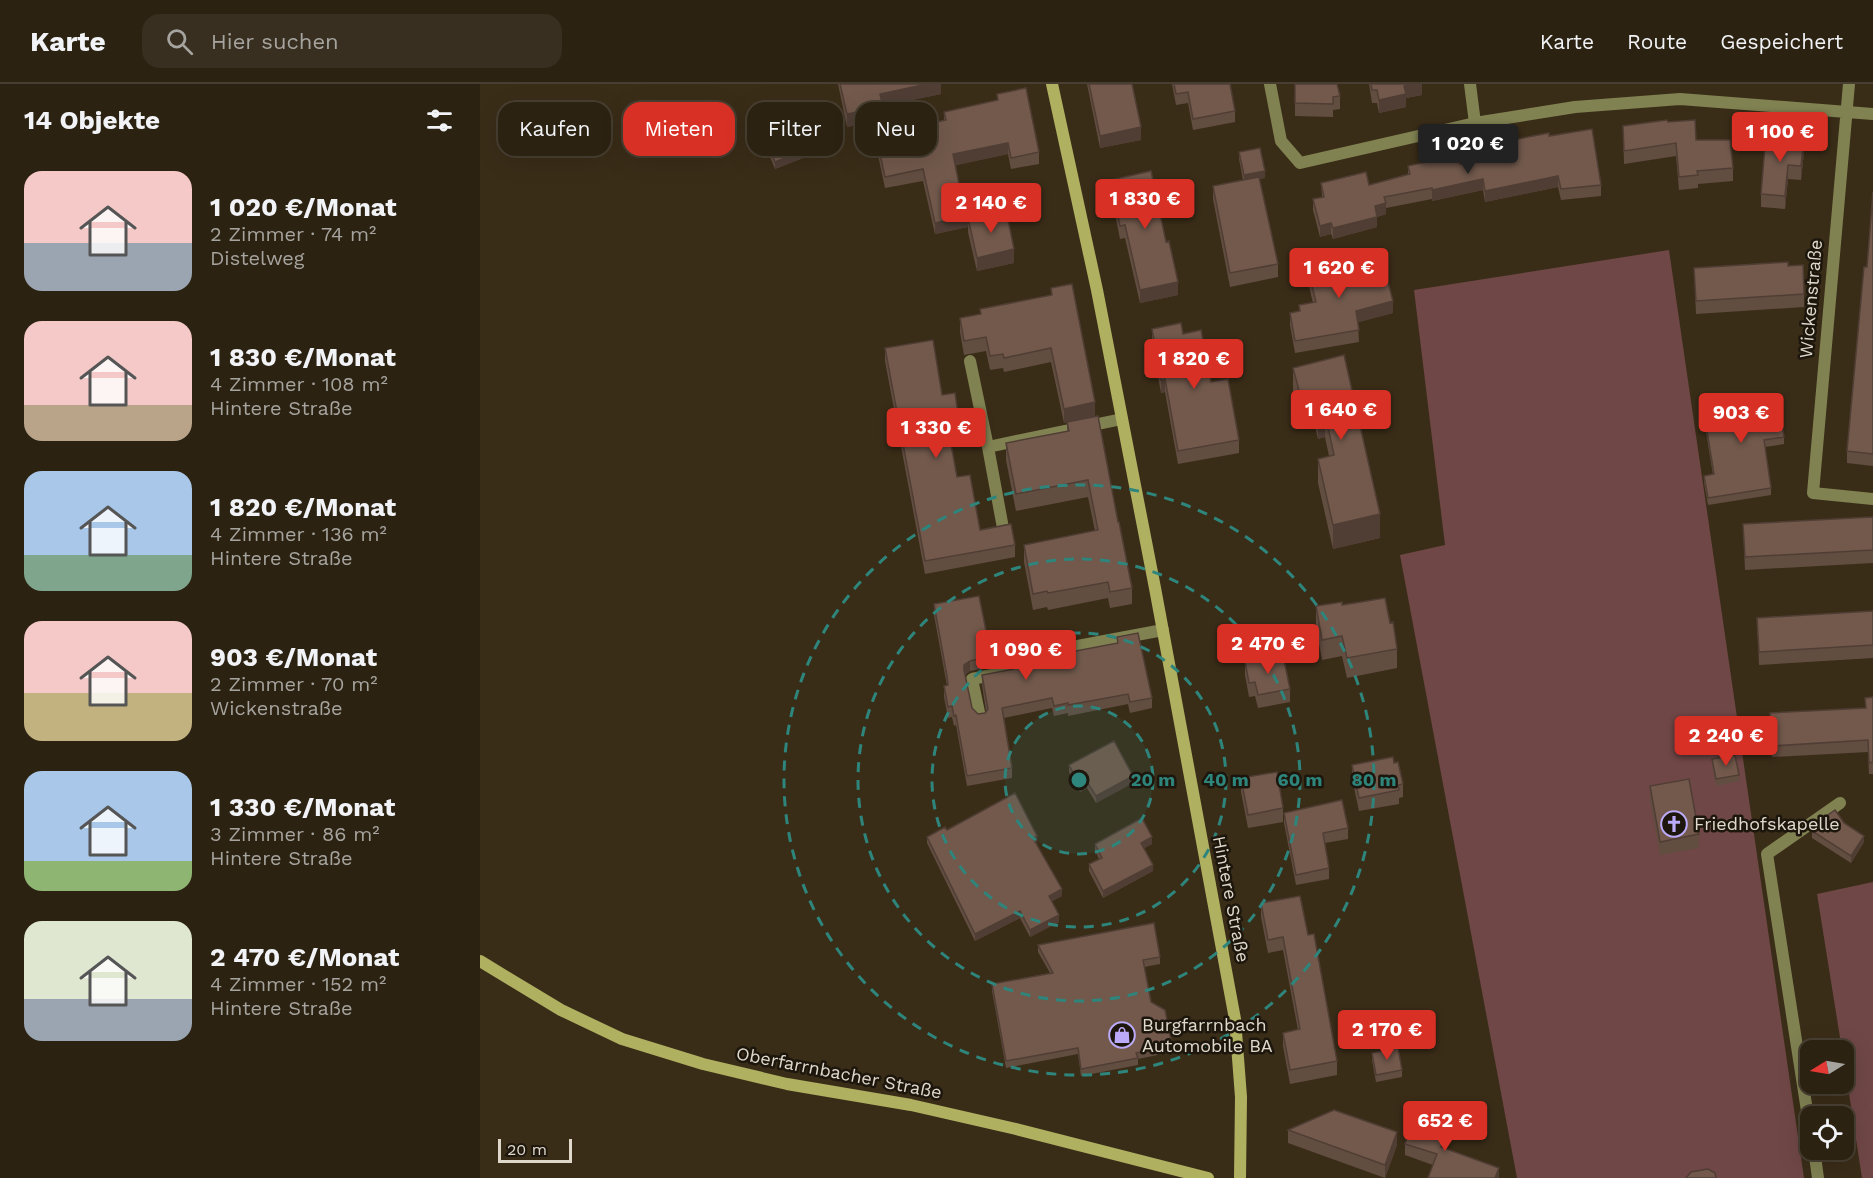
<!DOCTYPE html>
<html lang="de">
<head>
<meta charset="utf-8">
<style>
  body { margin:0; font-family:"Work Sans",sans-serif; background:#382f20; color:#f1f3f6; height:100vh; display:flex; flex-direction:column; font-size:22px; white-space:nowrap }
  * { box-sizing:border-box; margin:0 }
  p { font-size:20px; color:#a6a49f }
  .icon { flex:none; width:33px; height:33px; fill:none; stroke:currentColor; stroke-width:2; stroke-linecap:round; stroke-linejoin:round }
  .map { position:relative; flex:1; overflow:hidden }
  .panel { display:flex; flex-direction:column; background:#2c2212; width:480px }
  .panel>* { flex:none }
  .banner { position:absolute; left:18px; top:18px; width:570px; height:54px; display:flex; gap:12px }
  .needle { width:39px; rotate:259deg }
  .controls { position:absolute; left:1320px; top:956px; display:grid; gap:12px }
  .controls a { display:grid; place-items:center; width:54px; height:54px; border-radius:12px; background:#2c2212; box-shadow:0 6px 24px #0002,0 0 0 2px #483f32; font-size:30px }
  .scale { position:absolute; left:18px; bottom:15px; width:74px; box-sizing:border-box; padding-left:6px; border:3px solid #e0d8cb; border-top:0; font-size:16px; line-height:21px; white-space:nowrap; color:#e0d8cb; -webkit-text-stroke:4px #1c160d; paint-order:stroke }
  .price { position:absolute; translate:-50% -51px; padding:0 14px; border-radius:6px; background:#d93025; color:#fff; font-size:20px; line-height:39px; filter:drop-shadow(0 2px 3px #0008) }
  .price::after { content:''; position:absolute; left:50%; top:36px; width:18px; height:14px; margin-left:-9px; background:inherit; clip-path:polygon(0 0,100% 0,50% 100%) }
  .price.selected { background:#222; color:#fff }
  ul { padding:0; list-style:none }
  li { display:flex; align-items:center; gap:18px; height:150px; padding:0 24px }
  li span { display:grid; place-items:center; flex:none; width:168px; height:120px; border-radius:18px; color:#555 }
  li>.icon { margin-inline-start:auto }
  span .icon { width:72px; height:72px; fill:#fffc; stroke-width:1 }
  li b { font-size:26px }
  h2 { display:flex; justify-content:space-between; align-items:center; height:72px; padding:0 24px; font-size:26px }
  .chip { padding:0 21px; border-radius:18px; background:#2c2212; box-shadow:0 6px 24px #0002,0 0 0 2px #483f32; font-size:21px; line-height:54px }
  .chip.selected { background:#d93025; color:#fff }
  header { display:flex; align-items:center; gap:36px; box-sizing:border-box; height:84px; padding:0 30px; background:#2c2212; border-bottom:2px solid #483f32 }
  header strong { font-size:28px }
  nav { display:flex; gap:33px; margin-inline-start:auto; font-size:21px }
  .search { width:420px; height:54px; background:#382f20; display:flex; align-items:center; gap:15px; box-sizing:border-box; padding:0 21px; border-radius:18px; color:#a6a49f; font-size:22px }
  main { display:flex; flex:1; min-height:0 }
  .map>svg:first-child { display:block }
</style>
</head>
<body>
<header>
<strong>Karte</strong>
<div class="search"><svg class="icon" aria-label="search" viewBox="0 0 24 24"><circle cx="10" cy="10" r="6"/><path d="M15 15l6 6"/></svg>Hier suchen</div>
<nav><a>Karte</a><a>Route</a><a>Gespeichert</a></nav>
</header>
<main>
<section class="panel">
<h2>14 Objekte<svg class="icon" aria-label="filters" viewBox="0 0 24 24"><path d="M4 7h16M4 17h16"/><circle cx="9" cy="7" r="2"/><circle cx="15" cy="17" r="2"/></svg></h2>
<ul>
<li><span style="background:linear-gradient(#f6c9c9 60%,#9aa5b1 0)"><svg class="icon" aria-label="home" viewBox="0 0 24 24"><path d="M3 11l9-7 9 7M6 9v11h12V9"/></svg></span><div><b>1 020 €/Monat</b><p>2 Zimmer · 74 m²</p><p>Distelweg</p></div></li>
<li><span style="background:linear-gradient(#f6c9c9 70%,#b9a48a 0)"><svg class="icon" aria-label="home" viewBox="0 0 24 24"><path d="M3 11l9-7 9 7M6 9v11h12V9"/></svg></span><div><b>1 830 €/Monat</b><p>4 Zimmer · 108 m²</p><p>Hintere Straße</p></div></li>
<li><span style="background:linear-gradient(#a9c7e8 70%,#7fa58c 0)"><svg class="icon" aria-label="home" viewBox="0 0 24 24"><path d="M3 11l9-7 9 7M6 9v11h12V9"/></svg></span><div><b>1 820 €/Monat</b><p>4 Zimmer · 136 m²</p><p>Hintere Straße</p></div></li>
<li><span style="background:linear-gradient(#f6c9c9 60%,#c2b280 0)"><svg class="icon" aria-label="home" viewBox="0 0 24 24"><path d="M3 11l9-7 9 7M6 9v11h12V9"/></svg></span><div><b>903 €/Monat</b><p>2 Zimmer · 70 m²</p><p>Wickenstraße</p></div></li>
<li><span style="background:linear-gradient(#a9c7e8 75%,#8fb573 0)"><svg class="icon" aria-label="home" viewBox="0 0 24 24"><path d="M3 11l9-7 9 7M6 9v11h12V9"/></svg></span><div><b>1 330 €/Monat</b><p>3 Zimmer · 86 m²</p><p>Hintere Straße</p></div></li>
<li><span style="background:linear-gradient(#dfe7d0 65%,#9aa5b1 0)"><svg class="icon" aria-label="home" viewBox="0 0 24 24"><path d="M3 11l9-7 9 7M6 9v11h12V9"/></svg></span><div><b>2 470 €/Monat</b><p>4 Zimmer · 152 m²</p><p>Hintere Straße</p></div></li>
</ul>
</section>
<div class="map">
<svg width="1393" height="1094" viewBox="0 0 1393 1094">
  <rect width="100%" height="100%" fill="#3a2d18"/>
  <!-- green -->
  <path fill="#6f4746" d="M1189,166L1324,1094H1037L920,471L965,461L934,206Z
    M1393,798V1094H1382L1364,977V966H1362L1337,810Z"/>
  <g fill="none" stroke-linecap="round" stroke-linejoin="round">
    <!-- lane -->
    <path stroke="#818252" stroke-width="12" d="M490,277L508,363
      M523,444L508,363L642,335
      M500,633L492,595L532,587L539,573L683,546"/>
    <!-- street -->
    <path stroke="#818252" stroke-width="12" d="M790,0L801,57L820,79L995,39L1095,23L1200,15L1393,30
      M990,0L995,39
      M1369,0L1333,409L1393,415
      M1330,1046L1287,770L1360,719
      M1334,1065L1338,1094"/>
    <!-- secondary -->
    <path stroke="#b0b061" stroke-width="12" d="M572,0L617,206L675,504L755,935L761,1013L760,1094
      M0,877L81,926L142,955L223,980L307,1000L431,1021L536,1045L728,1094"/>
  </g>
  <!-- wall -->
  <path fill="#624d41" d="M358,0H461V10L403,22V36L367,43Z
    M607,0H652L661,56L620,64Z
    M692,0H750L755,27V38L713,46L708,19L696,21Z
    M815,0L860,12V25L853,26V33L815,32Z
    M889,0H942V11L926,14V23L899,29L897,19H892Z
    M517,10L559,68V80L531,85L528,70L475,81L481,110L492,133L534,179L497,187L488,148V143L455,150L443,97L405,104L396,62V51L464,36V28L517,17Z
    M1188,38L1216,56L1253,84V97L1218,100V104L1199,106L1196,72L1144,80L1143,42Z
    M1286,51L1324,68L1321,96L1308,95L1305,125L1281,123V110Z
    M1069,52L1121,101V112L1081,116L1078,103L1005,118L1003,106L952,117V115L906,124V130L897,133V143L853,155L851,150L840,153L833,126V115L842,113L841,99L889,101L928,90V82L980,80L1018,73L1017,59Z
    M287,59L323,74L295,85L287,66Z
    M759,68L785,94L779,95L798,180V193L750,203L733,115V102L763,96L759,75Z
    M631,96L698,211L660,219L645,154L640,155L631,109Z
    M1393,108V382L1367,379V367L1387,183Z
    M827,182L875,189L892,190L913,229L878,238L879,258L815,269L810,241V229L819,227V221L833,219L827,194Z
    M1308,182L1324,210V223L1216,230L1214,184Z
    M592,200L584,339L571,278L524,288L523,284L510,286L506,267L484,271L480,248V234L500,230V225L571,211V204Z
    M672,245L703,250L759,356V369L698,380L685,308L681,309L672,258Z
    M405,264L462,311L478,331V343L468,345L477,393L500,446L535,461V473L445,490L405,277Z
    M864,271L900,454L853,465L838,399V375L849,372L845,353L838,355L832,331L820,334L813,308V284Z
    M1223,322L1304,353V360L1285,363L1291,404V411L1228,421L1224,399V392L1233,391L1223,329Z
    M587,338L638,438L652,504V520L630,524L628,514L568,526L567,523L553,526L544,478V461L615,447L608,413L536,427L526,376V359L587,347Z
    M1393,433V479L1265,486L1263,440Z
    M454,520L511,572V583L490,587L485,591L492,624L498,630L505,629L506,627L502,601V591L534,585L564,575L637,559V553L672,614V624L650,629L648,620L588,632V629L574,632L572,624L524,634L532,684V694L487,702L476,641L474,642L472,633L468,634L464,613V602H467L454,531Z
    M862,521L910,539L917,565V584L867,594L862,572L842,576L836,542V522Z
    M1393,527V574L1279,581L1277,534Z
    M765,577L790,579L810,605V618L778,624L775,612L769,613L765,591Z
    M1393,613V690H1389L1388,668L1292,673L1290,629L1385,624V614Z
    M1232,675L1259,691V697L1236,702L1232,682Z
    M914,679L923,700V713L919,714V720L879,727L872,694V681Z
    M589,681L653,699L616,719L607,704L600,708L589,688Z
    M761,694L803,724V738L768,744L761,708Z
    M1170,702L1219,750V764L1180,771L1170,716Z
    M804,729L868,744V755L845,759L849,784V795L816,801L804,739Z
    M467,746L557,758L556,759L582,812L572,817L579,838L550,853L540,834L495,857L447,759V753Z
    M1332,747L1384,758L1371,779L1332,754Z
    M615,760H672L664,764L673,787L623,814L609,787V780L619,775L615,766Z
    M781,819L828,851L857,977V991L810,1000L803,962V949L818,946L803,866L788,869L781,833Z
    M558,861L680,873V880L664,883L671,918L692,962V968L658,975V981L601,992L598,970L526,984L512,907V900L570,889L558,868Z
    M892,969L922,986V993L896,998L892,976Z
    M808,1046L917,1061L905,1094L808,1059Z
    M969,1050L964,1064L1019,1094L953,1081L925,1071V1060Z"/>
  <!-- shaded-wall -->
  <path fill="#503e35" d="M447,0H461V10L400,23V10Z
    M933,0H942V11L926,14V23L899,29V16L924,2Z
    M403,23V36L367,43V30Z
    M661,43V56L620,64V52Z
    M1324,54V68L1321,96V82Z
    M528,59V70L473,82V70Z
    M323,67V74L295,85V78Z
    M1308,81V95L1305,125V112Z
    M785,87V94L764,98V91Z
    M1078,92V103L1005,118V107Z
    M1003,95V106L952,117V106Z
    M906,119V130L897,133V143L853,155V144L895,122Z
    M492,131V143L488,134V143L455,150V139Z
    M851,139V150L840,153V142Z
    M534,165V179L497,187V174Z
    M698,198V211L660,219V206Z
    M913,217V229L876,239V227Z
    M685,295V308L681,309V296Z
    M832,307V331L820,334V310Z
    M615,318V332L584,339V325Z
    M845,329V353L838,355V331Z
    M900,430V454L853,465V441Z
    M490,577V587L484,592V596V581Z
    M653,692V699L616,719V712Z
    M607,698V704L600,708V701Z
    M557,752V758L553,761V754Z
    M1384,752V758L1371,779V772Z
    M672,753V760L661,766V759Z
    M673,781V787L623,814V807Z
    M582,805V812L569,819V812Z
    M540,827V834L495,857V850Z
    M579,831V838L550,853V846Z
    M969,1038V1050L961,1075V1063Z
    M917,1048V1061L905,1094V1081Z
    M1019,1084V1094H1015Z"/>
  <!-- building -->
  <path fill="#72594c" stroke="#503e35" stroke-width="1.5" d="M360,0H447L400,10L403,23L367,30Z
    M609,0H652L661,43L620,52Z
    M694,0H750L755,27L713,35L708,8L696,10Z
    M815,0H857L860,12L853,13V20L815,19Z
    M891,0H933L924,2L926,10L899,16L897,6H892Z
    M546,4L559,68L531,74L528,59L473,70L481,110L487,109L492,131L455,139L443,85L405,93L396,51L466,36L464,28L518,16L517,10Z
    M1187,36L1188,38L1215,36L1216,56H1250L1253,84L1217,87L1218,91L1199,93L1196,59L1144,67L1143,42Z
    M1112,45L1121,101L1081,105L1078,92L1005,107L1003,95L952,106V104L904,113L906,119L895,122L897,133L853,144L851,139L840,142L833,115L844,113L841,99L886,88L889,101L930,90L928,82L978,71L980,80L1020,72L1017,59L1069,49V52Z
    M316,48L323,67L295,78L287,59Z
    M1286,51L1324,54L1321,82L1308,81L1305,112L1281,110Z
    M780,64L785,87L764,91L759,68Z
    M671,87L686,158L689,157L698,198L660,206L645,141L640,142L631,96Z
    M779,93L798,180L750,189L733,102Z
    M1393,108V370L1367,367L1384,183H1387Z
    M526,126L534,165L497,174L488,134Z
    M871,171L875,189L891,185L892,190L905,187L913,217L876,227L879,246L815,257L810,229L820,227L819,221L836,218L827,182Z
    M1308,178V182L1323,181L1324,210L1216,217L1214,184Z
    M592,200L615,318L584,325L571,264L524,274L523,270L510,272L506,253L484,257L480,234L501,230L500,225L572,211L571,204Z
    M701,239L703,250L721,246L731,298L748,295L759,356L698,367L685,295L681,296L672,245Z
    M453,256L462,311L475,309L478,331L466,333L477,393L490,391L500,446L531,440L535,461L445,477L405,264Z
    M864,271L900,430L853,441L838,375L854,371L845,329L838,331L832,307L820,310L813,284Z
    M1297,310L1304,353L1284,356L1291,404L1228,414L1224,392L1234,390L1223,322Z
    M618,332L638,438H639L652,504L630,508L628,498L568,509L567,507L553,510L544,461L618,446L608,396L536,410L526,359L589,347L587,338Z
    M1393,433V466L1265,473L1263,440Z
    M499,512L511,572L490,577L484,581V586L492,624L498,630L505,629L508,625L502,591L534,585L540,580L565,575L564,573L638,559L637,553L658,549L672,614L650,618L648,610L588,621V619L574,622L572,614L522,624L532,684L487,692L476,631L474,632L472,622L468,623L464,602L468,601L467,592L454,520Z
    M905,514L910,539L913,538L917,565L867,574L862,552L842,556L836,522L862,518V521Z
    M1393,527V561L1279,568L1277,534Z
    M789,573L790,579L804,576L810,605L778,611L775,598L769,599L765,577Z
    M1393,613V678L1389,679L1388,656L1292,662L1290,629L1386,624L1385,614Z
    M634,657L653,692L616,712L607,698L600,701L589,681Z
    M1255,671L1259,691L1236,695L1232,675Z
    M913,673L914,679L918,678L923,700L918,701L919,706L879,714L872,681Z
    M797,688L803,724L768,731L761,694Z
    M1209,695L1219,750L1180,758L1170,702Z
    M535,709L557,752L553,754L582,805L569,812L579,831L550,846L540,827L495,850L447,753L465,743L467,746Z
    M862,716L868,744L843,749L849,784L816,791L804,729Z
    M1355,726L1364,739L1384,752L1371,772L1332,747L1345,733Z
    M662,734L672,753L661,759L673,781L623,807L609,780L622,774L615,760Z
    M820,812L828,851L834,850L857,977L810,986L803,949L820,945L803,853L788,856L781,819Z
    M674,839L680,873L663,876L671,918L685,926L692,962L656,969L658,974L601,985L598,964L526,977L512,900L573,889L558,861Z
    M918,964L922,986L896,991L892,969Z
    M854,1026L917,1048L905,1081L808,1046Z
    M935,1031L948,1036L949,1031L969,1038L961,1063L1019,1084L1015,1094H948L957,1070L925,1060Z
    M1228,1085L1235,1089L1236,1094H1206L1211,1088Z"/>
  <!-- distance rings -->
  <circle cx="599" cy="696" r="74" fill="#2e857c" fill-opacity=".12"/>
  <g fill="none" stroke="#2e857c" stroke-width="3" stroke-dasharray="10 8">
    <circle cx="599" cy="696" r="74"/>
    <circle cx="599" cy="696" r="147"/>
    <circle cx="599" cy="696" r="221"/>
    <circle cx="599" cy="696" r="295"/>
  </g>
  <!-- icons -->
  <defs>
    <g id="church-ring" transform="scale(1.35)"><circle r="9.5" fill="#1c160d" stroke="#baaaf7" stroke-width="1.5"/><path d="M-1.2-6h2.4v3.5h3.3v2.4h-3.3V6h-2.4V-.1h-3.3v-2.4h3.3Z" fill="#baaaf7"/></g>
    <g id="shop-ring" transform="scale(1.35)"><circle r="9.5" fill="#1c160d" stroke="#baaaf7" stroke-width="1.5"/><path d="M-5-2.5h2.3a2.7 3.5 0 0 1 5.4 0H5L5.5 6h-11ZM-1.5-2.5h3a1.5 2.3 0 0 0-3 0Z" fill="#baaaf7"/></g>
  </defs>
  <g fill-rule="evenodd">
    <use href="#church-ring" x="1194" y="740"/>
    <use href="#shop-ring" x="642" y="951"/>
  </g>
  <g text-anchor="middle" stroke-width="5" stroke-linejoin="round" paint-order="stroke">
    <!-- street labels -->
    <g font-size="18" fill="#e0d8cb" stroke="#1c160d">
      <text transform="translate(1331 215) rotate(-85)" y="6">Wickenstraße</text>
      <text transform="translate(751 815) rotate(79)" y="6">Hintere Straße</text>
      <text transform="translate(359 989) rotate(11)" y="6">Oberfarrnbacher Straße</text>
    </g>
    <!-- poi labels -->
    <g font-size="18" fill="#e0d8cb" stroke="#1c160d" text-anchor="start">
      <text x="1214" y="746">Friedhofskapelle</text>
      <text x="662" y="947">Burgfarrnbach<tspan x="662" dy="21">Automobile BA</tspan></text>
    </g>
  </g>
  <circle cx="599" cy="696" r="9" fill="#2e857c" stroke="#1c160d" stroke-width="3"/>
  <g font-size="18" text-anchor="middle" font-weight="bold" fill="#2e857c" stroke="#1c160d" stroke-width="5" stroke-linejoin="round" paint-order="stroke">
    <text x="673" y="702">20 m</text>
    <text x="746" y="702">40 m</text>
    <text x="820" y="702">60 m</text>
    <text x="894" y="702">80 m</text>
  </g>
</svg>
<div class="controls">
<a><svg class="needle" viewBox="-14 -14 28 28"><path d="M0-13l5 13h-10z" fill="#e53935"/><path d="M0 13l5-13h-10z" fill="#a6a49f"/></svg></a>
<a><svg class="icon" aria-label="locate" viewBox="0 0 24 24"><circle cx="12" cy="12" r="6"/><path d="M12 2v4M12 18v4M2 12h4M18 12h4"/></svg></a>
</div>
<div class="scale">20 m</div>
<b class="price" style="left:1300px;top:79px">1 100 €</b>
<b class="price selected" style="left:988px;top:91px">1 020 €</b>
<b class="price" style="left:665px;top:146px">1 830 €</b>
<b class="price" style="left:511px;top:150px">2 140 €</b>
<b class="price" style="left:859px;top:215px">1 620 €</b>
<b class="price" style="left:714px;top:306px">1 820 €</b>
<b class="price" style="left:861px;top:357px">1 640 €</b>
<b class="price" style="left:1261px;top:360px">903 €</b>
<b class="price" style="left:456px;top:375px">1 330 €</b>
<b class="price" style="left:788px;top:591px">2 470 €</b>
<b class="price" style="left:546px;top:597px">1 090 €</b>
<b class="price" style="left:1246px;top:683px">2 240 €</b>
<b class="price" style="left:907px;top:977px">2 170 €</b>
<b class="price" style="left:965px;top:1068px">652 €</b>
<div class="banner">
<a class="chip">Kaufen</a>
<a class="chip selected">Mieten</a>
<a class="chip">Filter</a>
<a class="chip">Neu</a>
</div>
</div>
</main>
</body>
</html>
